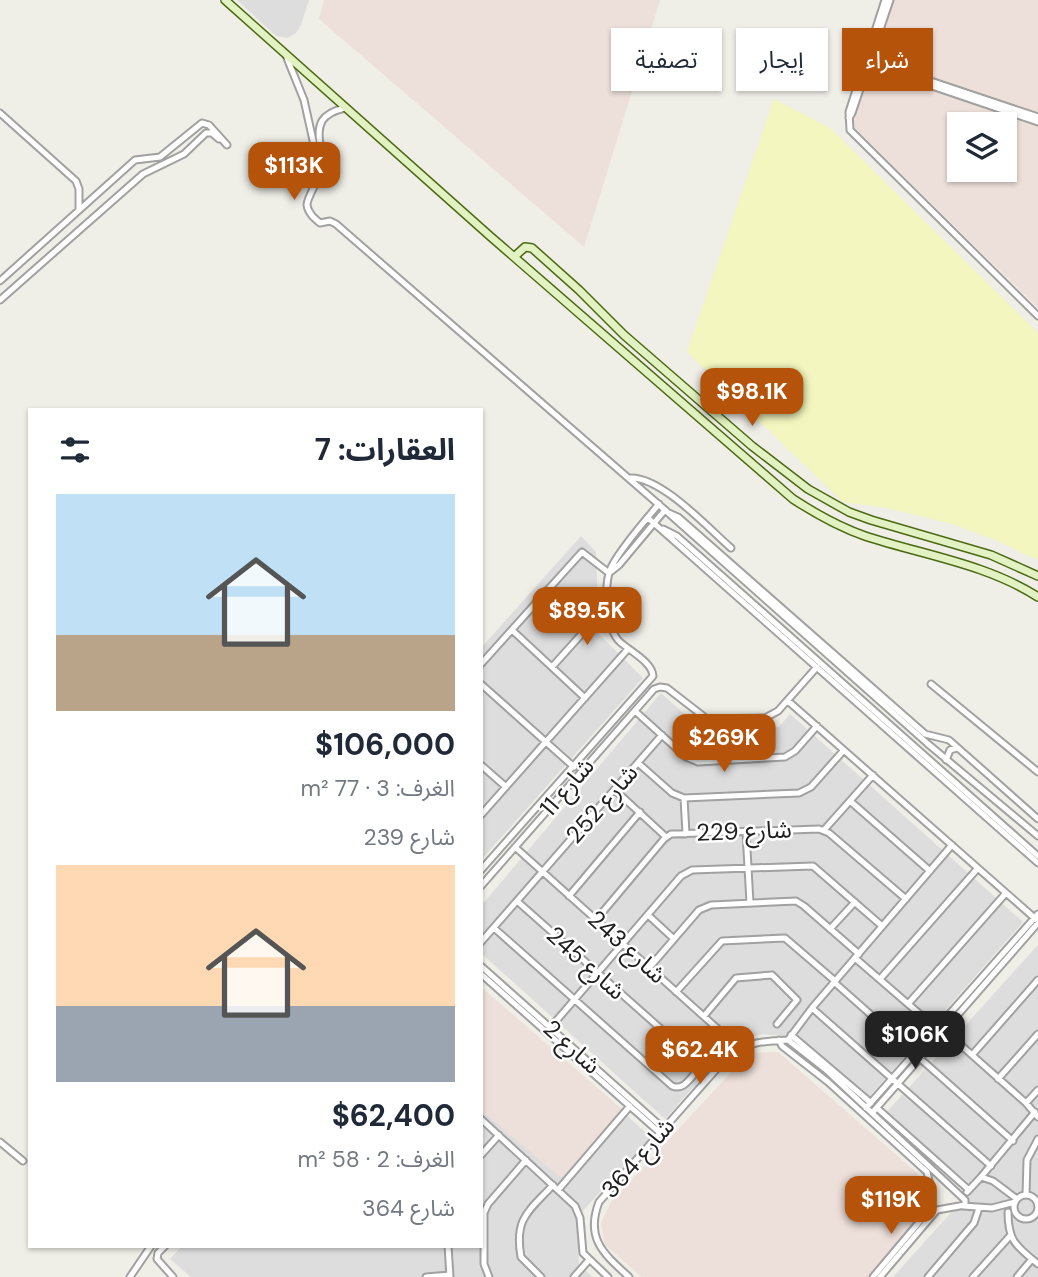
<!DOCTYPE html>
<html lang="ar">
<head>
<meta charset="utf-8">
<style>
  body { margin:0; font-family:"DM Sans","Noto Sans Arabic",sans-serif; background:#f2f2f3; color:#1f2937; direction:rtl; height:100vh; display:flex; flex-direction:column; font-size:26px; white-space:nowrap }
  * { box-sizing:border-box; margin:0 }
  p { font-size:23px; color:#747a83 }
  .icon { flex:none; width:38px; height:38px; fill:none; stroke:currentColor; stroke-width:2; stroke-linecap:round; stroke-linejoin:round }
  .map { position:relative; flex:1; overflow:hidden; direction:ltr }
  .drawer { position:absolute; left:28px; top:408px; width:455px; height:840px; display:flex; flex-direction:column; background:#fff; border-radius:0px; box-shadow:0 2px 5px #0004; direction:rtl }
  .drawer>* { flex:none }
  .hud { position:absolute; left:504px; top:28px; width:429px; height:63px; direction:rtl; display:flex; gap:14px }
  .fabs { position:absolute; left:947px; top:112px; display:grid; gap:14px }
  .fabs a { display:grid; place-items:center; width:70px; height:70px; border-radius:0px; background:#fff; box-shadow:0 2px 5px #0004; font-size:35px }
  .price { position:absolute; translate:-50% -60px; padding:0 16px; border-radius:14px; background:#b45309; color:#fff; font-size:23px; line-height:46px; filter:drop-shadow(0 2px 4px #0008) }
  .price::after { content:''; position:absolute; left:50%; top:42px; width:21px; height:16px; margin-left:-10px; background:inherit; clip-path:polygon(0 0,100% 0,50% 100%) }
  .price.current { background:#222; color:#fff }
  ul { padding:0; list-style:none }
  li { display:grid; align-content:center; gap:14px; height:371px; padding:0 28px }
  li span { display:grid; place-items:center; height:217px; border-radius:0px; color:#555 }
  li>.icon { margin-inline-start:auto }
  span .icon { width:126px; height:126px; fill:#fffc; stroke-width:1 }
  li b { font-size:30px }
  h2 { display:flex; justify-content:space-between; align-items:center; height:84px; padding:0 28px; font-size:30px }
  .chip { padding:0 24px; border-radius:0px; background:#fff; box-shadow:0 2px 5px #0004; font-size:24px; line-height:63px }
  .chip.current { background:#b45309; color:#fff }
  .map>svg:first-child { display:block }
</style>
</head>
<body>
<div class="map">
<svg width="1038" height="1277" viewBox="0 0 1038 1277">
  <rect width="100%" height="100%" fill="#efeee7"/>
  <!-- residential -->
  <path fill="#dedddd" d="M237,0H309L301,25L296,33L288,38L276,36Z
    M581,536L596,552L599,634L643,678L481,860V648Z
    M661,693L700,728L779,727L790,714L1023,922L869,1097L800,1038L763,1034L733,1042L665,1119L481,953V906Z
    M1038,945V1277H893L974,1187L885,1114Z
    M481,987L651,1137L577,1217L579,1265L593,1277H191L170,1259L182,1246H481Z"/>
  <!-- commercial -->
  <path fill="#eddfd9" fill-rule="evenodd" d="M324,0H660L584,247L319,19Z
    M887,0H1038V308L847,120ZM959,124H1004V170H959Z
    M481,987L624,1111L561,1178L481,1110Z
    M778,1052L917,1173L924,1195L920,1218L868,1277H642L605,1245L601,1223L611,1202L749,1053Z"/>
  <!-- sand -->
  <path fill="#f3f6be" d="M774,99L830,128L1038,333V560L995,540L952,524L887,508L843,502L687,352Z"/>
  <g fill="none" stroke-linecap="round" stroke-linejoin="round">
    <!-- street casing -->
    <g stroke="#a1a1a1" stroke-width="9">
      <path id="street" d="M885,0L849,112L850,130L1038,316
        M287,58L304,100L320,172
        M865,59L1038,117
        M864,63L1038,122
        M345,108C336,110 327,113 322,121C315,134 323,151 322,165C321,178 307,196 307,205C308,213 314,218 320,223L330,221L336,224L665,510L928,744L1038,836
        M0,113L76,181L79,189V209
        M849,118L852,113L890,0
        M0,281L135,160L160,157L202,123L209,125L227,145
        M0,300L143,174L184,154L206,133H212L219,139
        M629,478C660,475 708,528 731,548
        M669,513L678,517L925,734L949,740L1038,819
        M648,518L1038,863
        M663,529L677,536L1038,856
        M609,573L619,565L665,510
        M512,630L585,698
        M481,664L582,552L609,573
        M552,667L596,618L608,610
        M481,684L574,767
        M931,684L1038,772
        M788,701L1038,921
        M635,711L686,757L698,762L785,757L795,751L817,726
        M946,760L950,750L957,748
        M638,763L672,793L684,798L799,793L811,787L844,750
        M481,765L506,787
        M615,790L666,837
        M684,798L686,834
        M850,801L930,871
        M481,815L628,649
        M824,830L873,775
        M746,832L750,903
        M515,847L739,1048
        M481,870L653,676C652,662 630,651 620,642C606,629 604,587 610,570C616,554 647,518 659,504
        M481,886L654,689L660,687L667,688L707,719L765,718L778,711L817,667
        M569,896L640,812
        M648,915L674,939
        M596,920L664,839L671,834L819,829L829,833L906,899
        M494,928L672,1086C684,1091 690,1078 698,1070L697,1061L517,901
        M830,929L855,902
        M481,942L662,735
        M855,958L937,1029
        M481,966L664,1129
        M649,968L699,910L711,905L796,901L804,906L859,954
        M481,974L660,1133
        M880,979L978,868
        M834,982L1013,1141
        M676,992L722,941L785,938L835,981
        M908,1004L1006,893
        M812,1008L991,1166
        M704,1016L736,978L772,975L797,1000L777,1024
        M550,1028L681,876L692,870L813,866L882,926
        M945,1031L1026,1103L1038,1117
        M791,1035L871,1103
        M779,1040L782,1046L828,1082L927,1172L931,1189L926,1214L873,1277
        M788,1040L825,1069L965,1200V1205L937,1210L880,1277
        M788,1040L812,1008L952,845
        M972,1055L1038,980
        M998,1079L1038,1034
        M1026,1103L1038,1090
        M866,1108L1038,914
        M877,1108L969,1190
        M872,1113L1038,923
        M481,1119L575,1206L580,1218L583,1253L608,1277
        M0,1142L23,1161
        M481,1155L499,1135
        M558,1190L630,1106
        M967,1192L981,1177
        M1014 1207a12 12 0 1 1 24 0a12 12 0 1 1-24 0Z
        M1026,1195L1027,1160L1038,1139
        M1017,1199L993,1181L981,1177L1035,1112
        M963,1206L992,1208L1015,1202
        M1008,1212C1008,1241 1016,1246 1038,1264
        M165,1246L158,1253L157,1259L173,1277
        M448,1246L450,1277
        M130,1277L151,1246
        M426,1277L450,1275
        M489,1277L484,1264V1213L488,1204L526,1160
        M541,1277L521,1257C514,1218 529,1211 553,1185
        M574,1277L589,1260
        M629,1277C604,1254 585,1239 599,1202L728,1056C746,1042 765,1041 788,1040
        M928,1277L974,1223L979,1208
        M973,1277L1010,1236
        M1017,1277L1032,1259"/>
    </g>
    <!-- secondary casing -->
    <g stroke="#4b6a13" stroke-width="10">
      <path id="secondary" d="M225,0L491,237L793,499C816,514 839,527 865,536C923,555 987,564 1038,597
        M514,257L525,247L532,248L579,290L624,335L752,446L808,489L849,512L871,520L991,555L1038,576"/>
    </g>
    <!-- street -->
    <use href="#street" stroke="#fff" stroke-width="5"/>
    <!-- secondary -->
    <use href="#secondary" stroke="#e3f2c2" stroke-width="7"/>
  </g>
  <g text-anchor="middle" stroke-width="5" stroke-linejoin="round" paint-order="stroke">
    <!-- street labels -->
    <g font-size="24" fill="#202020" stroke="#fff">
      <text transform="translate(567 787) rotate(-49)" y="8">شارع 11</text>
      <text transform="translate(602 804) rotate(-49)" y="8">شارع 252</text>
      <text transform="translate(744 831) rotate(-2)" y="8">شارع 229</text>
      <text transform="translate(627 947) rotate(42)" y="8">شارع 243</text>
      <text transform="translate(586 963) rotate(42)" y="8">شارع 245</text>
      <text transform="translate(572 1047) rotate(42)" y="8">شارع 2</text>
      <text transform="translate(638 1158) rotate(-49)" y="8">شارع 364</text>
    </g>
  </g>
</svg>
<div class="fabs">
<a><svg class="icon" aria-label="layers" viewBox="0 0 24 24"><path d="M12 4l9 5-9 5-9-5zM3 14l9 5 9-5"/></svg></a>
</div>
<b class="price" style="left:294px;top:202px">$113K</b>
<b class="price" style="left:752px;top:428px">$98.1K</b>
<b class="price" style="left:587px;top:647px">$89.5K</b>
<b class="price" style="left:724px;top:774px">$269K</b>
<b class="price current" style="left:915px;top:1071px">$106K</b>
<b class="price" style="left:700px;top:1086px">$62.4K</b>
<b class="price" style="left:891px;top:1236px">$119K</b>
<div class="hud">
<a class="chip current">شراء</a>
<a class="chip">إيجار</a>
<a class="chip">تصفية</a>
</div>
<section class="drawer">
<h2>العقارات: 7<svg class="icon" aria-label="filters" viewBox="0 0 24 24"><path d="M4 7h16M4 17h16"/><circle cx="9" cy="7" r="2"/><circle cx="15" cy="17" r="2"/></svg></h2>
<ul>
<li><span style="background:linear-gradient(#bfe0f5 65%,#b9a48a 0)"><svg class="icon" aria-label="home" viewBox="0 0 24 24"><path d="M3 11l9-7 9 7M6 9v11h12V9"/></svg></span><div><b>$106,000</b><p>الغرف: 3 · 77 m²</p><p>شارع 239</p></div></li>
<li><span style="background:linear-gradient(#ffd9b3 65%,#9aa5b1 0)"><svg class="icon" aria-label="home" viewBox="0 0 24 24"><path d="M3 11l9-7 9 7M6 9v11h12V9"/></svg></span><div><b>$62,400</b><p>الغرف: 2 · 58 m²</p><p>شارع 364</p></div></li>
</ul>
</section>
</div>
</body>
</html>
